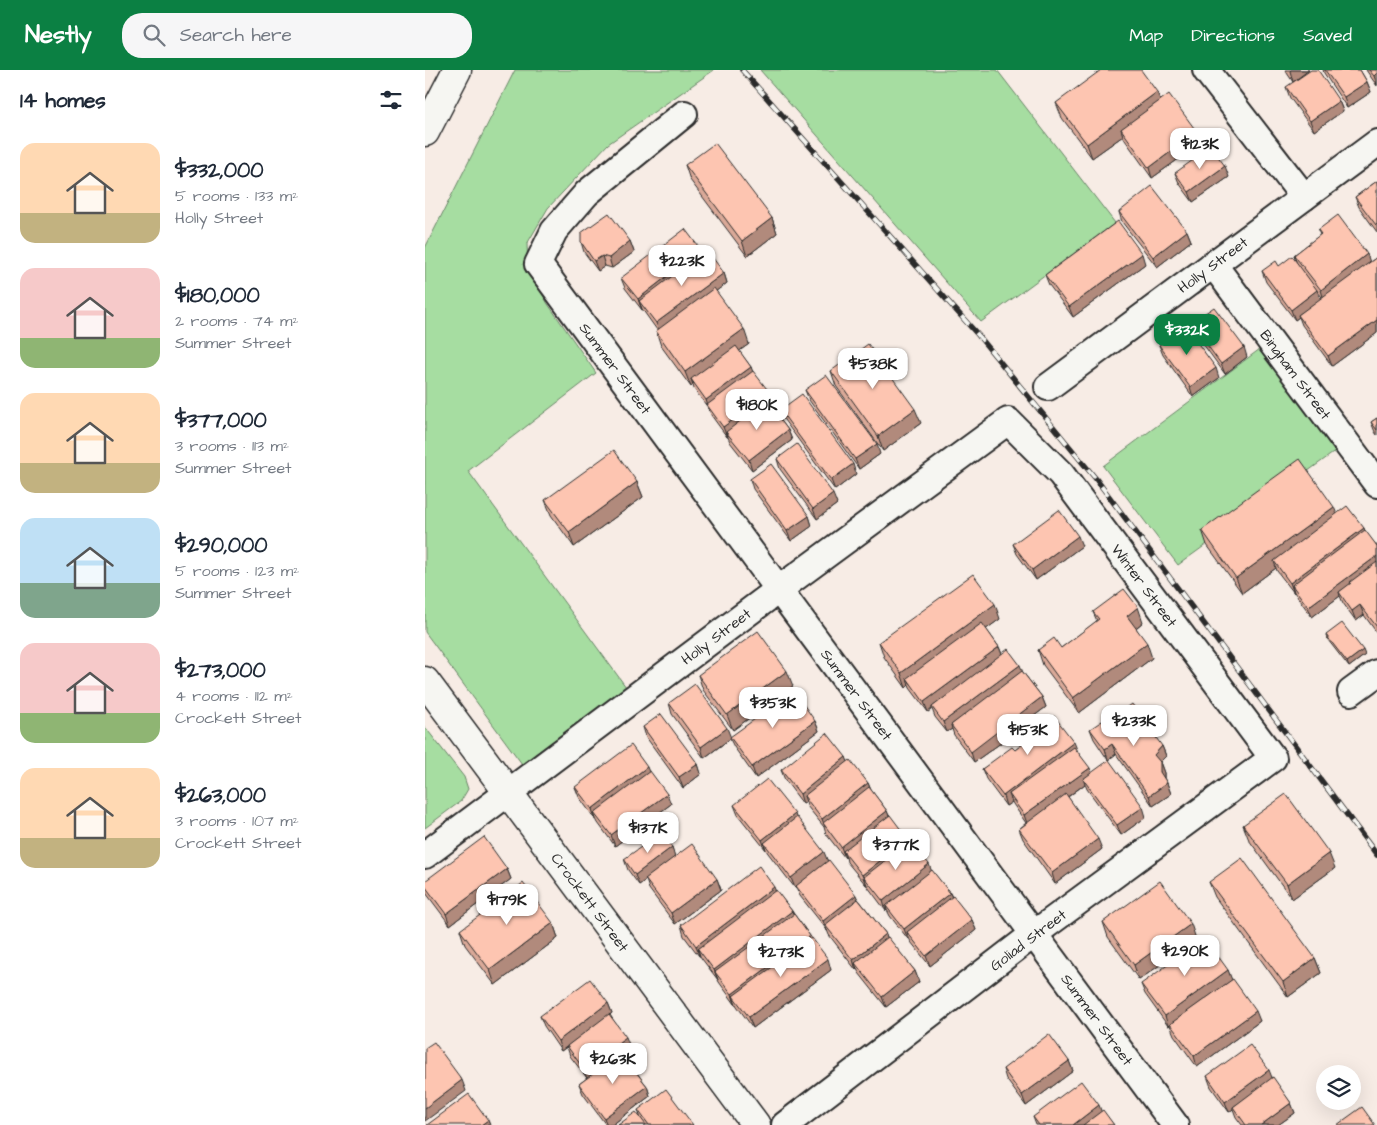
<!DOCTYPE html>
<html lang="en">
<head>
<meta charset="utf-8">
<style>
  body { margin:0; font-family:"Architects Daughter",sans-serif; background:#f6f6f7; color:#1f2937; height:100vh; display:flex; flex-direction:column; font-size:19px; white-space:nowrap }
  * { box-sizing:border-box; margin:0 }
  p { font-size:16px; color:#747a83 }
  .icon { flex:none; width:28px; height:28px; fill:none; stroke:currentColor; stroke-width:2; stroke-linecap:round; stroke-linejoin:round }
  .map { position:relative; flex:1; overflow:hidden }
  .side { display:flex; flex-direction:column; background:#fff; width:425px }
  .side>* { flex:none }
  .buttons { position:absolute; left:891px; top:995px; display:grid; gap:10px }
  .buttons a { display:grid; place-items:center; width:45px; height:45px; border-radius:50%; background:#fff; box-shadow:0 5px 20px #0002; font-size:25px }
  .price { position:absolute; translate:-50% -42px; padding:0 11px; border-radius:10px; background:#fff; color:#222; font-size:16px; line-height:32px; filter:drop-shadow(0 1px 2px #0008) }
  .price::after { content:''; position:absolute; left:50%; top:30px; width:15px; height:11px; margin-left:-8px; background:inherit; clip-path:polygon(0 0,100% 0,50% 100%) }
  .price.active { background:#0b8043; color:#fff }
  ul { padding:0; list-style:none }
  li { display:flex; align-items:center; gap:15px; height:125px; padding:0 20px }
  li span { display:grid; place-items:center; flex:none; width:140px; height:100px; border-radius:15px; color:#555 }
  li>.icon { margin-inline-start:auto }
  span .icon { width:60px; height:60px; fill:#fffc; stroke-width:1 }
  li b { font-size:21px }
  h2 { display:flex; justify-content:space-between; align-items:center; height:60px; padding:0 20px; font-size:21px }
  header { display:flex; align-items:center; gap:30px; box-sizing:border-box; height:70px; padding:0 25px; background:#0b8043; color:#fff }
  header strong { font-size:24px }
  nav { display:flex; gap:28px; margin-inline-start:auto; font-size:18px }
  .search { width:350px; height:45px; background:#f6f6f7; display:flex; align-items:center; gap:12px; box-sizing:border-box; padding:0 18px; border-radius:20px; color:#747a83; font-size:19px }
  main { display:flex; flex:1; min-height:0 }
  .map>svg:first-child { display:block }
</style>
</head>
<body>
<header>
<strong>Nestly</strong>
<div class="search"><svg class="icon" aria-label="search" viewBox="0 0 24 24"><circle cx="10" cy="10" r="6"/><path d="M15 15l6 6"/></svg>Search here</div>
<nav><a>Map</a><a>Directions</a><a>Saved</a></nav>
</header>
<main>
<section class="side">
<h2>14 homes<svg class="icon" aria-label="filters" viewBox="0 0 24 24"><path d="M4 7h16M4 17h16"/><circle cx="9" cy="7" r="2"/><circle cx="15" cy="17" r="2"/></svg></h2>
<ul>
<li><span style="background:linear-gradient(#ffd9b3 70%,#c2b280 0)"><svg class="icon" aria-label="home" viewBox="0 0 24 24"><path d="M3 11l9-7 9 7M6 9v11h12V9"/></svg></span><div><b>$332,000</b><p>5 rooms · 133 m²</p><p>Holly Street</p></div></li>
<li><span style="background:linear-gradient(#f6c9c9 70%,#8fb573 0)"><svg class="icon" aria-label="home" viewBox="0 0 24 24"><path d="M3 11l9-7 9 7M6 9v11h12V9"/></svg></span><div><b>$180,000</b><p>2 rooms · 74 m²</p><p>Summer Street</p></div></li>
<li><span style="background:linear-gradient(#ffd9b3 70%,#c2b280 0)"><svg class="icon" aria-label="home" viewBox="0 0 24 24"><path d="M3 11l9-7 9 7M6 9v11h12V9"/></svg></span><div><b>$377,000</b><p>3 rooms · 113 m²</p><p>Summer Street</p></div></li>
<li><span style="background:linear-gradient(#bfe0f5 65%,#7fa58c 0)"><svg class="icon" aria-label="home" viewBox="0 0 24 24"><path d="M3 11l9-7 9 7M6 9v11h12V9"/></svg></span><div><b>$290,000</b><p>5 rooms · 123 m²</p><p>Summer Street</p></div></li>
<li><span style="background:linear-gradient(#f6c9c9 70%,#8fb573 0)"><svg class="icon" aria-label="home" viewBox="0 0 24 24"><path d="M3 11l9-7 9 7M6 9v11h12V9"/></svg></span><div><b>$273,000</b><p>4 rooms · 112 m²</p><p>Crockett Street</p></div></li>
<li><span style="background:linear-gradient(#ffd9b3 70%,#c2b280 0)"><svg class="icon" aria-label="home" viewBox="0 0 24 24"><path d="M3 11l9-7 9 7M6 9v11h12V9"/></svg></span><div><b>$263,000</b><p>3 rooms · 107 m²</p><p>Crockett Street</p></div></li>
</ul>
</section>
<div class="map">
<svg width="952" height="1055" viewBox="0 0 952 1055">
  <rect width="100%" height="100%" fill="#f7ece5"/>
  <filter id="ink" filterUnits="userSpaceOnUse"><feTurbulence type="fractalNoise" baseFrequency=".02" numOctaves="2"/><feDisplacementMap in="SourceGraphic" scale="10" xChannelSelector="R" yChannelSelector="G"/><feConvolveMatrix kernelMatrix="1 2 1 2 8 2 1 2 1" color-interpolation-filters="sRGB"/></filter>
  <g filter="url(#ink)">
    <!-- green -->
    <path fill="#a6dda1" stroke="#688466" d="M90,0H289L183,74L123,138L102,174L103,200L123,234L171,303L43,401L201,617L97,694L0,562V178Z
      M335,0H572L690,153L556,252Z
      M839,276L915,378L753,495L678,396Z
      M0,657L39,707L43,719L36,731L0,758Z"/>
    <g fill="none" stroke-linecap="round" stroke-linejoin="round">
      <!-- minor casing -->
      <g stroke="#2b2b2b" stroke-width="30">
        <g id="minor">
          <path d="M781,0L879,127"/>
          <path id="s1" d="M259,44L162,123L129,161L113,194L750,1055"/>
          <path id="s2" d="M788,194L952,414"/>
          <path id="s3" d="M623,317L952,73"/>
          <path d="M926,622L952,603"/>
          <path id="s4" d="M0,785L353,520L583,351L636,404L848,688L609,864L360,1055"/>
        </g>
      </g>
      <!-- major casing -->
      <g stroke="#2b2b2b" stroke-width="31">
        <g id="major">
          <path id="s5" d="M0,611L331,1055"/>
        </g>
      </g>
      <!-- highway casing -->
      <g stroke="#2b2b2b" stroke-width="31">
        <path id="highway" d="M0,62L32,0"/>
      </g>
      <!-- minor -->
      <use href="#minor" stroke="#f6f6f2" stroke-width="26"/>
      <!-- major -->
      <use href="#major" stroke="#f6f6f2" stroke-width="28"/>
      <!-- highway -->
      <use href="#highway" stroke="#f6f6f2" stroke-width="28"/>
      <!-- rail casing -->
      <g stroke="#2b2b2b" stroke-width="5.5">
        <path id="rail" d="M317,0L553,265L671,409L952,785"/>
      </g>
      <!-- rail -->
      <use href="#rail" stroke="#f6f6f2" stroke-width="4" stroke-dasharray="11" stroke-linecap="butt"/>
    </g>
    <!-- wall -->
    <path fill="#daa998" stroke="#2b2b2b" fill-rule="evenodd" d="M860,0H884L868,12Z
      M898,0H935L942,12L946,22L922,38L899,3Z
      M941,0H952V16Z
      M861,17L914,31L918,41L889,61L865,28Z
      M732,22L736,31L776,73L727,108L700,70L698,66L667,88L637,48L631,33Z
      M260,95L347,148L352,163L322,186L265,110Z
      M750,103L804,107L768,132L754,113Z
      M952,111V162L934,137L930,127Z
      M694,142L762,161L766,171L732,197L697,152Z
      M893,160L945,192L952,187V263L907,296L877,255L874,247L870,250L841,212L837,201L872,194L869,185L895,165ZM892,221L897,227L895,228Z
      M205,171L209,182L187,198L180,196L173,201L159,182L156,172Z
      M277,184L299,203L302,213L291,221L324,274L314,281L326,297L327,301L348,334L345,336L363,360L367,370L327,400L305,372L303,367H302L286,345L284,339L269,319L268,315L266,317L236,276L231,261L232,260L217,239V240L200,218L196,208Z
      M720,194L648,247L624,215L620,205Z
      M766,253L822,287L800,304L770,263Z
      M734,275L794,308L768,327L738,285Z
      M406,301L496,353L458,381L411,316Z
      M380,320L455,384L434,399L384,330Z
      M355,340L431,404L410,420L359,350Z
      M952,348V365L950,362L946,352Z
      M352,389L412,434L392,449L355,399Z
      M325,409L384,446L387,456L366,471L328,419Z
      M212,412L218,427L149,477L126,445L120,430Z
      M912,444L939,458V461L952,476V563L939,545L931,551L918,533L915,526L887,547L869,522V523L852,501L851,498L817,523L782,475L777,460Z
      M588,474L657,476L611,510L592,484Z
      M668,542L718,552L711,558L727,588L654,643L618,595L613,580L636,578L672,551Z
      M575,549L561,559L574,577L577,584L597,601L617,627L621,637L592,659L590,656L578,665L580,670L549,692L529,665L527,659L522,662L510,647L507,639L503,642L485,618L484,615L481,618L459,587L454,572Z
      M901,565L940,585L924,597L903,570Z
      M273,605L368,616L308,660L278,620Z
      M244,633L305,667L390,651L394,661L331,708L309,677L305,669L279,688L247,644Z
      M680,654L737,676L741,686L735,692L739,703V708L742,713L746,724L728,736L691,684L683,690L669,669L665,659Z
      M218,657L273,694L276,704L258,718L221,667Z
      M601,668L653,682L666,703L721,747L696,765L662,719L660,714L643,727L677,779L630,814L598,769L594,759L601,753L588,734L587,732L581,736L561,709L557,699L590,680L602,671Z
      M421,687L422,691L443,713L446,720L462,741L464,746L506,800L525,823L527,827L547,850L551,860L505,896L486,872L484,868L483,869L465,846L462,840L461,841L443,817L442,815H441L422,792L421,787L420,788L401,764L399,757L382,736L381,732L378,734L360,710L356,700Z
      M224,702L246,734L190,776L173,753L171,749H170L154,727L150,717Z
      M309,735L371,748L403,791L461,864L462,867L490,901L494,912L461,937L434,903L432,899L431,900L404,865L402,860L375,826L371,817L370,818L343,783L341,780L313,745Z
      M818,755L910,798L867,829L824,770Z
      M247,777L250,787L292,809L296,820L250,854L224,819L221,810L214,815L203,800L199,789Z
      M82,799L86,809L25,855L1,823L0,819V811Z
      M784,812L890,888L896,903L863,927L790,827Z
      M351,821L367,841L369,844L385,866L406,900L328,958L312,936L311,934H310L294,912L293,910L277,889L275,886H274L259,866L256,855Z
      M678,852L771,869L714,910L683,867Z
      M128,853L133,868L70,915L40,875L35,860Z
      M803,900L806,910L835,951L772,997L749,965L745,955L743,956L720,924L716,914Z
      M183,933L187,943L185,945L205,977L197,983L222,1016L225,1026L187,1055H181L158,1024L154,1014L162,1008L145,986L142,977L136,981L119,956L115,946Z
      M644,991L648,1001L601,1036L581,1009L578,999Z
      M782,1006L847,1008L866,1033L870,1043L853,1055H817L811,1047L808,1039L804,1042L786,1017Z
      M213,1040L268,1055H193L216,1049Z
      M676,1041L689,1055H611L608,1047Z"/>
    <!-- shaded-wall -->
    <path fill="#b18a7c" stroke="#2b2b2b" d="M866,0H884L868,12L865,1Z
      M952,3V15L949,6Z
      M942,12L946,22L922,38L919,27Z
      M732,22L738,37L696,59L698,66L667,88L662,74Z
      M914,31L918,41L889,61L885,51Z
      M772,62L776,73L727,108L724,98Z
      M800,96L804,107L768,132L764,122Z
      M347,148L352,163L322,186L317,171Z
      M762,161L766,171L732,197L728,187Z
      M205,171L209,182L187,198L184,188Z
      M276,180L280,190L214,231L217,239V240L213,229Z
      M717,184L720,194L648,247L644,237Z
      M942,184L946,195L899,230L896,220Z
      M177,186L180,196L173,201L169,191Z
      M299,203L302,213L235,263L231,253Z
      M892,220L896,230L873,245L874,247L870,250L866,240Z
      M952,250V263L907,296L903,286Z
      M319,259L324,274L269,314L266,309L268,315L266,317L260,302Z
      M819,277L822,287L800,304L796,294Z
      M326,297L330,307L283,336L281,330Z
      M791,298L794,308L768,327L765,317Z
      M345,323L348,334L304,366L301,362L303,367H302L298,357Z
      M490,339L496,353L458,381L453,366Z
      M363,360L367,370L327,400L324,390Z
      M452,374L455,384L434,399L430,389Z
      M428,394L431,404L410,420L406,410Z
      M212,412L218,427L149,477L144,462Z
      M408,424L412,434L392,449L388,439Z
      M909,437L915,452L849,491L851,498L817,523L811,508Z
      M384,446L387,456L366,471L362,461Z
      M939,458L942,469L867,515L869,522V523L865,513Z
      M653,466L657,476L611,510L607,500Z
      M952,486V499L914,522L915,526L887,547L883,537Z
      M570,534L575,549L486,614L482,608L484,615L481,618L476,603Z
      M935,535L939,545L931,551L927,541Z
      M713,537L718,552L707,561L702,546Z
      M722,573L727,588L654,643L648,628Z
      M574,577L578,587L507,637V639L503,642L499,632Z
      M938,580L940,585L924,597L922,592Z
      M595,595L599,605L526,655L527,659L522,662L518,652Z
      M362,601L368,616L308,660L302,645Z
      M617,627L621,637L592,659L588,649Z
      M586,646L590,656L578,665L580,670L549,692L546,682L573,656Z
      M390,651L394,661L331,708L327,697Z
      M302,658L306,668L279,688L276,677Z
      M649,672L653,682L584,724L587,732L581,736L578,726Z
      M687,674L691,684L683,690L680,679Z
      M737,676L741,686L735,692L739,703V713L729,685Z
      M421,687L425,697L379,726L381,732L378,734L375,724Z
      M273,694L276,704L258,718L254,707Z
      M222,697L226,707L169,743L171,749H170L167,739Z
      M665,698L668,708L658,709L660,714L603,756L599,745Z
      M443,713L447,723L400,757L397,749Z
      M742,713L746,724L728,736L724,726Z
      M242,724L246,734L190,776L186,765Z
      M718,737L721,747L696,765L692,755Z
      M462,741L466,751L418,781L421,787L420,788L416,777Z
      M370,744L373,754L339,773L341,780L337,770Z
      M483,769L487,779L439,807L442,815H441L437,805Z
      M673,769L677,779L630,814L627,803Z
      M247,777L250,788L214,815L210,805Z
      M399,782L403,792L370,818L366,808Z
      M904,783L910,798L867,829L862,814Z
      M504,794L508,805L461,836L462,840L461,841L458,831Z
      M82,799L86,809L25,855L21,844Z
      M292,809L296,820L250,854L246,843Z
      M349,817L353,827L273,879L275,886H274L271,876Z
      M525,823L529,833L482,862L484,868L483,869L479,859Z
      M431,825L435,835L400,855L402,861L398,851Z
      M367,841L371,851L290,902L293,910L289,900Z
      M547,850L551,860L505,896L501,886Z
      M128,853L133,868L70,915L65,900Z
      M766,854L771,869L714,910L709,895Z
      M461,864L464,874L430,893L432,899L431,900L428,890Z
      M385,866L389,876L308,926L311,934H310L307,924Z
      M890,888L896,903L863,927L858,912Z
      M403,889L406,900L328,958L324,947Z
      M803,900L807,910L743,956L740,946Z
      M490,901L494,912L461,937L457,927Z
      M183,933L187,943L136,981L133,971Z
      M831,941L835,951L772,997L769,986Z
      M201,967L205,977L162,1009L158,998Z
      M644,991L648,1001L601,1036L597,1025Z
      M844,1000L848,1010L808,1037V1039L804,1042L800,1032Z
      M37,1010L41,1021L0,1051V1038Z
      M222,1016L225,1026L187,1055H182L179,1048Z
      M866,1033L870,1043L853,1055H836Z
      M674,1035L678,1046L665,1055H648Z
      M63,1050L65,1055H56Z"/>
    <!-- building -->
    <path fill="#fdc5b1" stroke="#2b2b2b" d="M676,0H716L732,22L662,74L631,33Z
      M886,0H893L914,31L885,51L861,17Z
      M900,0H935L942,12L919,27Z
      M944,0H952V3L949,6Z
      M744,24L772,62L724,98L696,59Z
      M290,73L347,148L317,171L260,95Z
      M786,77L800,96L764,122L750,103Z
      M952,111V154L951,155L930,127Z
      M727,116L762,161L728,187L694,142Z
      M184,143L205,171L184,188L177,186L169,191L156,172V163Z
      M913,145L942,184L896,220L869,185L896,164L893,160Z
      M693,151L717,184L644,237L620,205Z
      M260,159L276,180L213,229L196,208Z
      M282,180L299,203L231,253L214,231Z
      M867,186L892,220L866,240L837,201L851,191L854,196Z
      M952,187V250L903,286L873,245Z
      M289,218L319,259L260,302L231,261Z
      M789,237L819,277L796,294L766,253Z
      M760,256L791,298L765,317L734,275Z
      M443,274L490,339L453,366L406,301Z
      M311,276L326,297L281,330L266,309Z
      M328,301L345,323L298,357L282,335Z
      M401,305L452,374L430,389L380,320Z
      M377,324L428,394L406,410L355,340Z
      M341,331L363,360L324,390L301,362Z
      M952,348V360L946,352Z
      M372,374L408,424L388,439L352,389Z
      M189,380L212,412L144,462L120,430Z
      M875,389L909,437L811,508L777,460Z
      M346,394L384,446L362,461L325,409Z
      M922,436L939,458L865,513L849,491Z
      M634,440L653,466L607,500L588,474Z
      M940,460L952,476V486L883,537L867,515Z
      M952,492V557L935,535L927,541L914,522L926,513L925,512Z
      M548,504L570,534L476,603L454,572Z
      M699,519L713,537L702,546L722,573L648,628L613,580L629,568L636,578L674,549L668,542Z
      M557,553L574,577L499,632L482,608Z
      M917,553L938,580L922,592L901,565Z
      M333,561L362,601L302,645L273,605Z
      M583,579L595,595L518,652L507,637Z
      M597,601L617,627L588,649L586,646L573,656L576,659L546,682L526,655Z
      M270,614L302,658L276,677L244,633Z
      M369,621L390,651L327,697L305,667Z
      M707,634L737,676L729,685L735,692V702L742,713L724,726L687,674L680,679L665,659L677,651L680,654Z
      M236,644L273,694L254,707L218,657Z
      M629,646L649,672L578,726L557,699L587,677L590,680L603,670L601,668Z
      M402,663L421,687L375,724L356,700Z
      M206,675L222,697L167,739L150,717Z
      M649,677L665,698L599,745L584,724Z
      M425,690L443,713L397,749L379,726Z
      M684,690L718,737L692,755L658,709Z
      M225,701L242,724L186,765L169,743Z
      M342,709L370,744L337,770L309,735Z
      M444,717L462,741L416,777L398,753Z
      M641,724L673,769L627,803L594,759Z
      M861,724L904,783L862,814L818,755Z
      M465,745L483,769L437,805L418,781Z
      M372,747L399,782L366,808L339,773Z
      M236,763L247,777L210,805L199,789Z
      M59,767L82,799L21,844L0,816V811Z
      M485,771L504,794L458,831L439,807Z
      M267,774L292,809L246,843L220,809Z
      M817,788L890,888L858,912L784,812Z
      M404,790L431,825L398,851L371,816Z
      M334,796L349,817L271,876L256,855Z
      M507,800L525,823L479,859L461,836Z
      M735,811L766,854L709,895L678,852Z
      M98,813L128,853L65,900L35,860Z
      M351,820L367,841L289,900L273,879Z
      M528,826L547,850L501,886L482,862Z
      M433,829L461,864L428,890L400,855Z
      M369,844L385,866L307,924L290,902Z
      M463,867L490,901L457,927L430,893Z
      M387,868L403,889L324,947L308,926Z
      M780,868L803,900L740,946L716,914Z
      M165,909L183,933L133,971L115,946Z
      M808,909L831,941L769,986L745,954Z
      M184,944L201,967L158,998L142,976Z
      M624,964L644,991L597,1025L578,999Z
      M9,972L37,1010L0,1038V978Z
      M825,975L844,1000L800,1032L782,1006Z
      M196,983L222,1016L179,1048L154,1014Z
      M848,1007L866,1033L836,1055H821L808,1037Z
      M656,1011L674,1035L648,1055H614L608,1047Z
      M241,1019L268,1055H224L213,1040Z
      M44,1024L63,1050L56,1055H2Z
      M937,1037L950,1055H912Z
      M678,1040L689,1055H658Z
      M211,1042L221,1055H193Z"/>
  </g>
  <g text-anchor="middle" stroke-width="4" stroke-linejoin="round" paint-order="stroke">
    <!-- street labels -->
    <g font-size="15" fill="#2b2b2b" stroke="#f6f6f2">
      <text dy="5" stroke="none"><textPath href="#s3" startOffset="205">Holly Street</textPath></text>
      <text dy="5" stroke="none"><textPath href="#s1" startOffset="342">Summer Street</textPath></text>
      <text dy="5" stroke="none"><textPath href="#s2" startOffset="138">Bingham Street</textPath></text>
      <text dy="5" stroke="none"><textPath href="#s4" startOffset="941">Winter Street</textPath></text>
      <text dy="5" stroke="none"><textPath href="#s4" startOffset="364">Holly Street</textPath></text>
      <text dy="5" stroke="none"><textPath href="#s1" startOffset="748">Summer Street</textPath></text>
      <text dy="5" stroke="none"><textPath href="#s5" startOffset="276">Crockett Street</textPath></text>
      <text transform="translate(603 870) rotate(-37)" y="5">Goliad Street</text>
      <text dy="5" stroke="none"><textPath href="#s1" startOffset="1152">Summer Street</textPath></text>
    </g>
  </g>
</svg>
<div class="buttons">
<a><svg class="icon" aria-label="layers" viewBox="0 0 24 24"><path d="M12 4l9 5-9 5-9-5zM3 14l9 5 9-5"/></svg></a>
</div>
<b class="price" style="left:775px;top:100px">$123K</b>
<b class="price" style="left:257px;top:217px">$223K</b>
<b class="price active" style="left:762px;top:286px">$332K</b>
<b class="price" style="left:448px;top:320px">$538K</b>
<b class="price" style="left:332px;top:361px">$180K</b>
<b class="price" style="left:348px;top:659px">$353K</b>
<b class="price" style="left:709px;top:677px">$233K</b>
<b class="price" style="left:603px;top:686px">$153K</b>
<b class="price" style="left:223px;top:784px">$137K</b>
<b class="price" style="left:471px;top:801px">$377K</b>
<b class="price" style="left:82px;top:856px">$179K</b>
<b class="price" style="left:760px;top:907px">$290K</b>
<b class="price" style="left:356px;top:908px">$273K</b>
<b class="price" style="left:188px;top:1015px">$263K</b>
</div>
</main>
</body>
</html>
